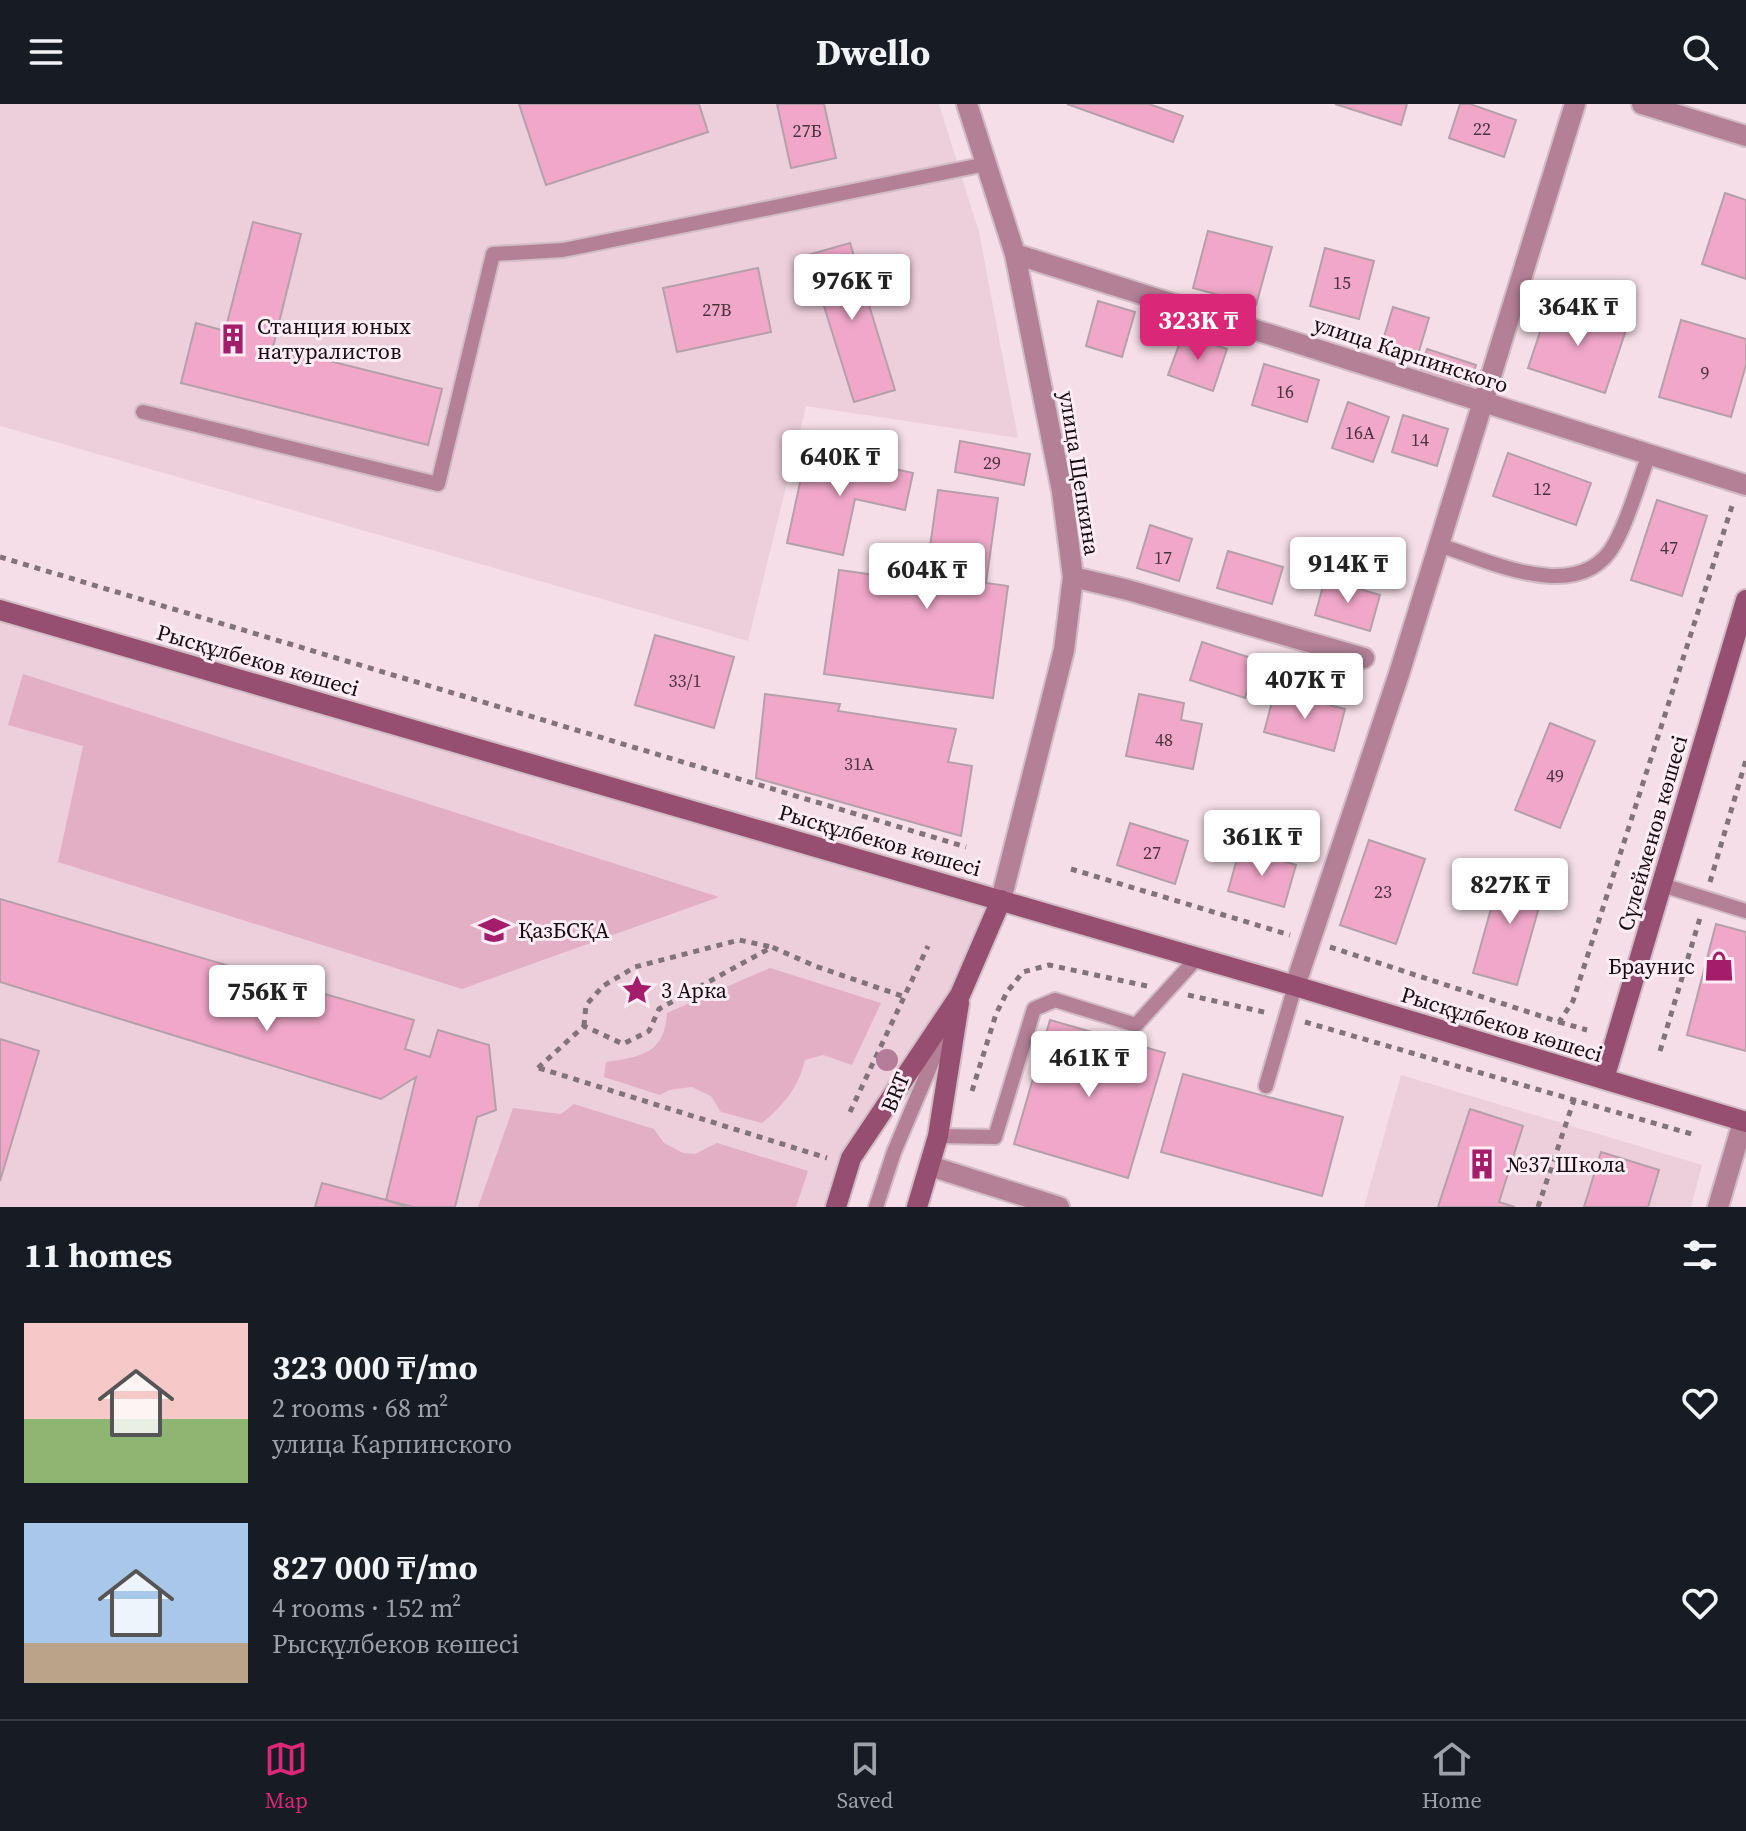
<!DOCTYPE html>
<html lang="en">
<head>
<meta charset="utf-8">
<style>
  body { margin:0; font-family:"Source Serif 4",serif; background:#20242c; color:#f1f3f6; height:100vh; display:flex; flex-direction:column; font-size:30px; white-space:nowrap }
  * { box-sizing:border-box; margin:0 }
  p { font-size:26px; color:#9ea1a6 }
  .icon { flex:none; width:44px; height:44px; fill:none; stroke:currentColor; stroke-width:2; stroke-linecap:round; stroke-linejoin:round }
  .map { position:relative; height:1103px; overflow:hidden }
  .drawer { display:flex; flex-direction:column; background:#171b24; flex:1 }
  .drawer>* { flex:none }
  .price { position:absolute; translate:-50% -68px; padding:0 18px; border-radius:8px; background:#fff; color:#222; font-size:26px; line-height:52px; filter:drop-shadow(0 2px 4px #0008) }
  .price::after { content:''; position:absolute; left:50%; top:48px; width:24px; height:18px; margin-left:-12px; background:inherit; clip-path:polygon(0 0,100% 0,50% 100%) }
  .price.current { background:#db2777; color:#fff }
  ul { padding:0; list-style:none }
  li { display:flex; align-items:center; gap:24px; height:200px; padding:0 24px }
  li span { display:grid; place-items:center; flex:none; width:224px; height:160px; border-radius:0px; color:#555 }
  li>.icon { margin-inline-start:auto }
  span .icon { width:96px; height:96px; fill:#fffc; stroke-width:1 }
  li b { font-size:34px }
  h2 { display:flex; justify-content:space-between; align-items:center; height:96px; padding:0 24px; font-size:34px }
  header { display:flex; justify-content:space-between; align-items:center; height:104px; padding:0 24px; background:#171b24; font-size:36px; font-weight:700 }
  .menu { display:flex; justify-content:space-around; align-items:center; height:112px; border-top:2px solid #363941; background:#171b24; font-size:22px; color:#9ea1a6 }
  .menu a { display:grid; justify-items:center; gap:4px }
  .menu .current { color:#db2777 }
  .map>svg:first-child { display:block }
</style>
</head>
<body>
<header><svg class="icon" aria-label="menu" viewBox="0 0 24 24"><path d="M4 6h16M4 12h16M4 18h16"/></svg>Dwello<svg class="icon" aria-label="search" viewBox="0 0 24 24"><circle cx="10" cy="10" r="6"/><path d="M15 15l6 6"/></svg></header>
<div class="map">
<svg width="1746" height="1103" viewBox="0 0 1746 1103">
  <rect width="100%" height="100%" fill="#f5dee7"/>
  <!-- built -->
  <path fill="#edcfdb" d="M0,0H939L979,128L1018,334L806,302L748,537L0,322Z
    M0,506L1001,796L960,891L851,1054L836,1103H0Z
    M1401,971L1702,1061L1691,1103H1364Z"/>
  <!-- green -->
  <path fill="#e2afc5" d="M23,570L719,793L462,885L58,758L83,642L8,621Z
    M770,864L881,899L852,961L823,951L805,956C798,984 784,1001 762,1019L721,1008L711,992L692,983L669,986L660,991L604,973L606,958C640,953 665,950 667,909Z
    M574,1000L654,1025L664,1039L683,1049L695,1050L717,1039L808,1067L796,1103H478L513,1004L561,1010Z"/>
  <!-- building -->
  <path fill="#f1a8c8" stroke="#b5a0a9" stroke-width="2" d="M519,0H699L708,28L546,81Z
    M777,0H824L836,54L791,64Z
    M1067,0H1149L1183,12L1173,38Z
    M1335,0H1407L1401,21Z
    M1460,0H1470L1516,16L1504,53L1449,34Z
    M1725,89L1746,96V175L1702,160Z
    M253,118L301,130L273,243L442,285L428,341L181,279L196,219L225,227Z
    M1208,127L1272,143L1256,201L1193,184Z
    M850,139L895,286L854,298L808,151Z
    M1325,144L1374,157L1359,215L1310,202Z
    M758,164L771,228L677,248L663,184Z
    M1098,197L1135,208L1122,253L1086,242Z
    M1550,198L1627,223L1605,289L1528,264Z
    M1393,203L1429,214L1416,257L1380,246Z
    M1681,216L1746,235V261L1731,313L1659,293Z
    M1183,230L1227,245L1213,287L1168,271Z
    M1427,245L1476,261L1468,287L1419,272Z
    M1264,260L1319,276L1307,318L1252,301Z
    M1348,298L1389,313L1373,358L1332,344Z
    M1403,311L1448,325L1437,362L1392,348Z
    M960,337L1030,350L1024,381L955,368Z
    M807,346L913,369L905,406L855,395L843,451L787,439Z
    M1508,349L1591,379L1576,421L1493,392Z
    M938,386L998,394L986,479L1008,482L993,594L824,570L839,466L925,478Z
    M1657,396L1707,412L1682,492L1631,476Z
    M1150,421L1192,435L1179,477L1137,464Z
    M1228,447L1283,463L1272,500L1217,484Z
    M1325,475L1380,491L1370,527L1315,511Z
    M655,531L734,553L714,624L635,601Z
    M1202,538L1257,556L1245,594L1190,576Z
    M1275,587L1345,605L1334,647L1264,628Z
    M765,590L840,600L838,607L956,625L948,658L972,662L961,732L756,674Z
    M1139,590L1184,599L1181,616L1202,620L1193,665L1126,652Z
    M1550,619L1595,637L1560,724L1515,706Z
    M1130,719L1188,737L1175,780L1117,761Z
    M1369,736L1425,755L1396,840L1340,821Z
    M1240,744L1296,761L1284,803L1228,787Z
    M1503,762L1547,775L1517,881L1473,869Z
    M0,795L414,916L405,945L430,953L438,926L489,941L496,1006L477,1013L455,1103H414L386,1096L416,973L381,995L0,878Z
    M1716,820L1746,828V947L1687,931Z
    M1050,916L1165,949L1128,1074L1014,1040Z
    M0,935L39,947L0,1077Z
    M1183,970L1343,1013L1322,1092L1161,1048Z
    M1470,1005L1523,1022L1499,1098L1515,1103H1438Z
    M1601,1048L1659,1066L1648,1103H1584Z
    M322,1079L386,1096L407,1103H315Z"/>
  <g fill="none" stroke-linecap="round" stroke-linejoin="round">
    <!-- lane casing -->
    <g stroke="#d1bcc4" stroke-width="18">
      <path id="lane" d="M143,308L438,380L493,150L563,146L986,60
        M1439,441C1490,457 1581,503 1615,439C1630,412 1638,379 1649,351
        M1662,781L1746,807
        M1266,982L1295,882
        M938,1032L995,1033L1034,905L1055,896L1136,921L1197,854
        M876,1103L894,1048L946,925"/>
    </g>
    <!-- street casing -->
    <g stroke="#d1bcc4" stroke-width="24">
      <path id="street" d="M967,0L1015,150L1062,387L1073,473L1064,546L1001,796
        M1642,0L1746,32
        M1015,150L1746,381
        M1073,473L1128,486L1364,554
        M1295,882L1399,570L1575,0
        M930,1062L1059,1103
        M1718,1103L1743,1018"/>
    </g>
    <!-- secondary casing -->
    <g stroke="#d1bcc4" stroke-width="24">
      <path id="secondary" d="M0,506L1295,882L1746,1018
        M1604,975L1746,496
        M836,1103L851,1054L960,891L1001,796
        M917,1103L938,1032L959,899"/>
    </g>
    <!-- path -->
    <path stroke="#827379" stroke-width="5" stroke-dasharray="6 6" stroke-linecap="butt" d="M0,453L966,743
      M1071,765L1290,831
      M1710,778L1746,656
      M1330,843L1559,918L1573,897L1733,399
      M1188,891L1268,909
      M1305,918L1695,1031
      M1559,918L1587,926
      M584,922L586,901L603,882L635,863L739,836L772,843
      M1660,947L1700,814
      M538,964L584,922L623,940L649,927L659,905L772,843L815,862L905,893
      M539,964L827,1054
      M972,987L996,910L1007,888L1023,868L1049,861L1147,882
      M850,1008L928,842
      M1538,1103L1575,993"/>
    <!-- lane -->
    <use href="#lane" stroke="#b38096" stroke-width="14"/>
    <!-- street -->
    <use href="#street" stroke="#b38096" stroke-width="20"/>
    <!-- secondary -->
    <use href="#secondary" stroke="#964e71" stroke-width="20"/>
  </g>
  <!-- trees -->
  <circle fill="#b57d99" cx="887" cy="956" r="11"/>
  <!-- icons -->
  <defs>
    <g id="building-bare" transform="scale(2.4)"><path d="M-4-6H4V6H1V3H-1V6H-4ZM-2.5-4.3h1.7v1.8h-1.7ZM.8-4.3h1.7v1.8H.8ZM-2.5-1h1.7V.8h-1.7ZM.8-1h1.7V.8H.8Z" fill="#a31d6b" stroke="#ffecf4" stroke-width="2.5" paint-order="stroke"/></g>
    <g id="university-bare" transform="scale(2.4)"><path d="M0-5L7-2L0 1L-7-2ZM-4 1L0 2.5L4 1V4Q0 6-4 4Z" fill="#a31d6b" stroke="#ffecf4" stroke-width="2.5" paint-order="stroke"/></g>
    <g id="shop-bare" transform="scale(2.4)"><path d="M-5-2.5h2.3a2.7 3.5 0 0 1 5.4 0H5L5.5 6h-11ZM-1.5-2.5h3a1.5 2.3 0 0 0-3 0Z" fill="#a31d6b" stroke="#ffecf4" stroke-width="2.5" paint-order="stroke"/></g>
    <g id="sight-bare" transform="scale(2.4)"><path d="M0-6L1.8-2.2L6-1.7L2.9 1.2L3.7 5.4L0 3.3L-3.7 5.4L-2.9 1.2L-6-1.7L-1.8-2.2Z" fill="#a31d6b" stroke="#ffecf4" stroke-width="2.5" paint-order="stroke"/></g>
  </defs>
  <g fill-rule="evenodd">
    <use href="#building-bare" x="233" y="235"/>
    <use href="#university-bare" x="494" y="826"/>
    <use href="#shop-bare" x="1719" y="862"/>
    <use href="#sight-bare" x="637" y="886"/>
    <use href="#building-bare" x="1482" y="1060"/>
  </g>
  <g text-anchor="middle" stroke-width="6" stroke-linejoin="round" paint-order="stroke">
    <!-- number labels -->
    <g font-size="18" fill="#4a323c">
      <text x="1482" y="31">22</text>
      <text x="807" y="33">27Б</text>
      <text x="1342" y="185">15</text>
      <text x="717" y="212">27В</text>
      <text x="1705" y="275">9</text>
      <text x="1285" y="294">16</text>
      <text x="1360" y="335">16А</text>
      <text x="1420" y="342">14</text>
      <text x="992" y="365">29</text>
      <text x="1542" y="391">12</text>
      <text x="1669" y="450">47</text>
      <text x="1163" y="460">17</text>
      <text x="685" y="583">33/1</text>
      <text x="1164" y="642">48</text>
      <text x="859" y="666">31А</text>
      <text x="1555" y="678">49</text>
      <text x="1152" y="755">27</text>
      <text x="1383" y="794">23</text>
    </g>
    <!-- poi labels -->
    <g font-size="22" fill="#130b0e" stroke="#ffecf4" text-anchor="start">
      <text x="257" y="230">Станция юных<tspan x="257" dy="25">натуралистов</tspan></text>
      <text x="518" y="834">ҚазБСҚА</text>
      <text x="1695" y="870" text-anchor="end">Браунис</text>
      <text x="661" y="894">3 Арка</text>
      <text x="1506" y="1068">№37 Школа</text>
    </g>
    <!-- street labels -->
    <g font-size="22" fill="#130b0e" stroke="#ffecf4">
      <text transform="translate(1411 250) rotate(18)" y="8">улица Карпинского</text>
      <text transform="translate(1080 369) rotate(81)" y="8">улица Щепкина</text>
      <text transform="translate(258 556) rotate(16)" y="8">Рысқұлбеков көшесі</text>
      <text transform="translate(1652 729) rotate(-74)" y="8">Сүлейменов көшесі</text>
      <text transform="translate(880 736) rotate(16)" y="8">Рысқұлбеков көшесі</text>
      <text transform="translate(1502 920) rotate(17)" y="8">Рысқұлбеков көшесі</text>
      <text transform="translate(895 988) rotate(-67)" y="8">BRT</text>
    </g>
  </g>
</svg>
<b class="price" style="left:852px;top:218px">976K ₸</b>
<b class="price" style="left:1578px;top:244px">364K ₸</b>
<b class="price current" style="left:1198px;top:258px">323K ₸</b>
<b class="price" style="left:840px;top:394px">640K ₸</b>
<b class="price" style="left:1348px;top:501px">914K ₸</b>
<b class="price" style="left:927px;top:507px">604K ₸</b>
<b class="price" style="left:1305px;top:617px">407K ₸</b>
<b class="price" style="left:1262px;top:774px">361K ₸</b>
<b class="price" style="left:1510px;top:822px">827K ₸</b>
<b class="price" style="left:267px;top:929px">756K ₸</b>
<b class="price" style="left:1089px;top:995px">461K ₸</b>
</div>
<section class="drawer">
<h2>11 homes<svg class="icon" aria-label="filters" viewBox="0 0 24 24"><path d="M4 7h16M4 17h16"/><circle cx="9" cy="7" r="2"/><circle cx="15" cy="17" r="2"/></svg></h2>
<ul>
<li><span style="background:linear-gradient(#f6c9c9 60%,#8fb573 0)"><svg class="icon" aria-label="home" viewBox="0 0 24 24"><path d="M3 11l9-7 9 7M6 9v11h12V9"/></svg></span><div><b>323 000 ₸/mo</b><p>2 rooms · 68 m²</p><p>улица Карпинского</p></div><svg class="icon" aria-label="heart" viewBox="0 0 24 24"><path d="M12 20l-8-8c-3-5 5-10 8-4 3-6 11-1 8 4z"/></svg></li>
<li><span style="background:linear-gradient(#a9c7e8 75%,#b9a48a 0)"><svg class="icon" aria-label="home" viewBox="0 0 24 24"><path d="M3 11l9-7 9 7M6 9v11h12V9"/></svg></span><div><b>827 000 ₸/mo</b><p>4 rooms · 152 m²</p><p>Рысқұлбеков көшесі</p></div><svg class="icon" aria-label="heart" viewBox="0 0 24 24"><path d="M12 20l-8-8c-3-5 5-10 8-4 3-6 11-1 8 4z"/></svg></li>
</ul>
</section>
<nav class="menu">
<a class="current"><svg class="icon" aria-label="map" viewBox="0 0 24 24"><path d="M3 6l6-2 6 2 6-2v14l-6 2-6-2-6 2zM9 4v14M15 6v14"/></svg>Map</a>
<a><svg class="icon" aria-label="saved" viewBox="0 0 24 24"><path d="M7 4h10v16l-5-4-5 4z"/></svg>Saved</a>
<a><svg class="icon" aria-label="home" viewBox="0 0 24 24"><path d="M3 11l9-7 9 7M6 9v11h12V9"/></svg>Home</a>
</nav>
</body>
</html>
